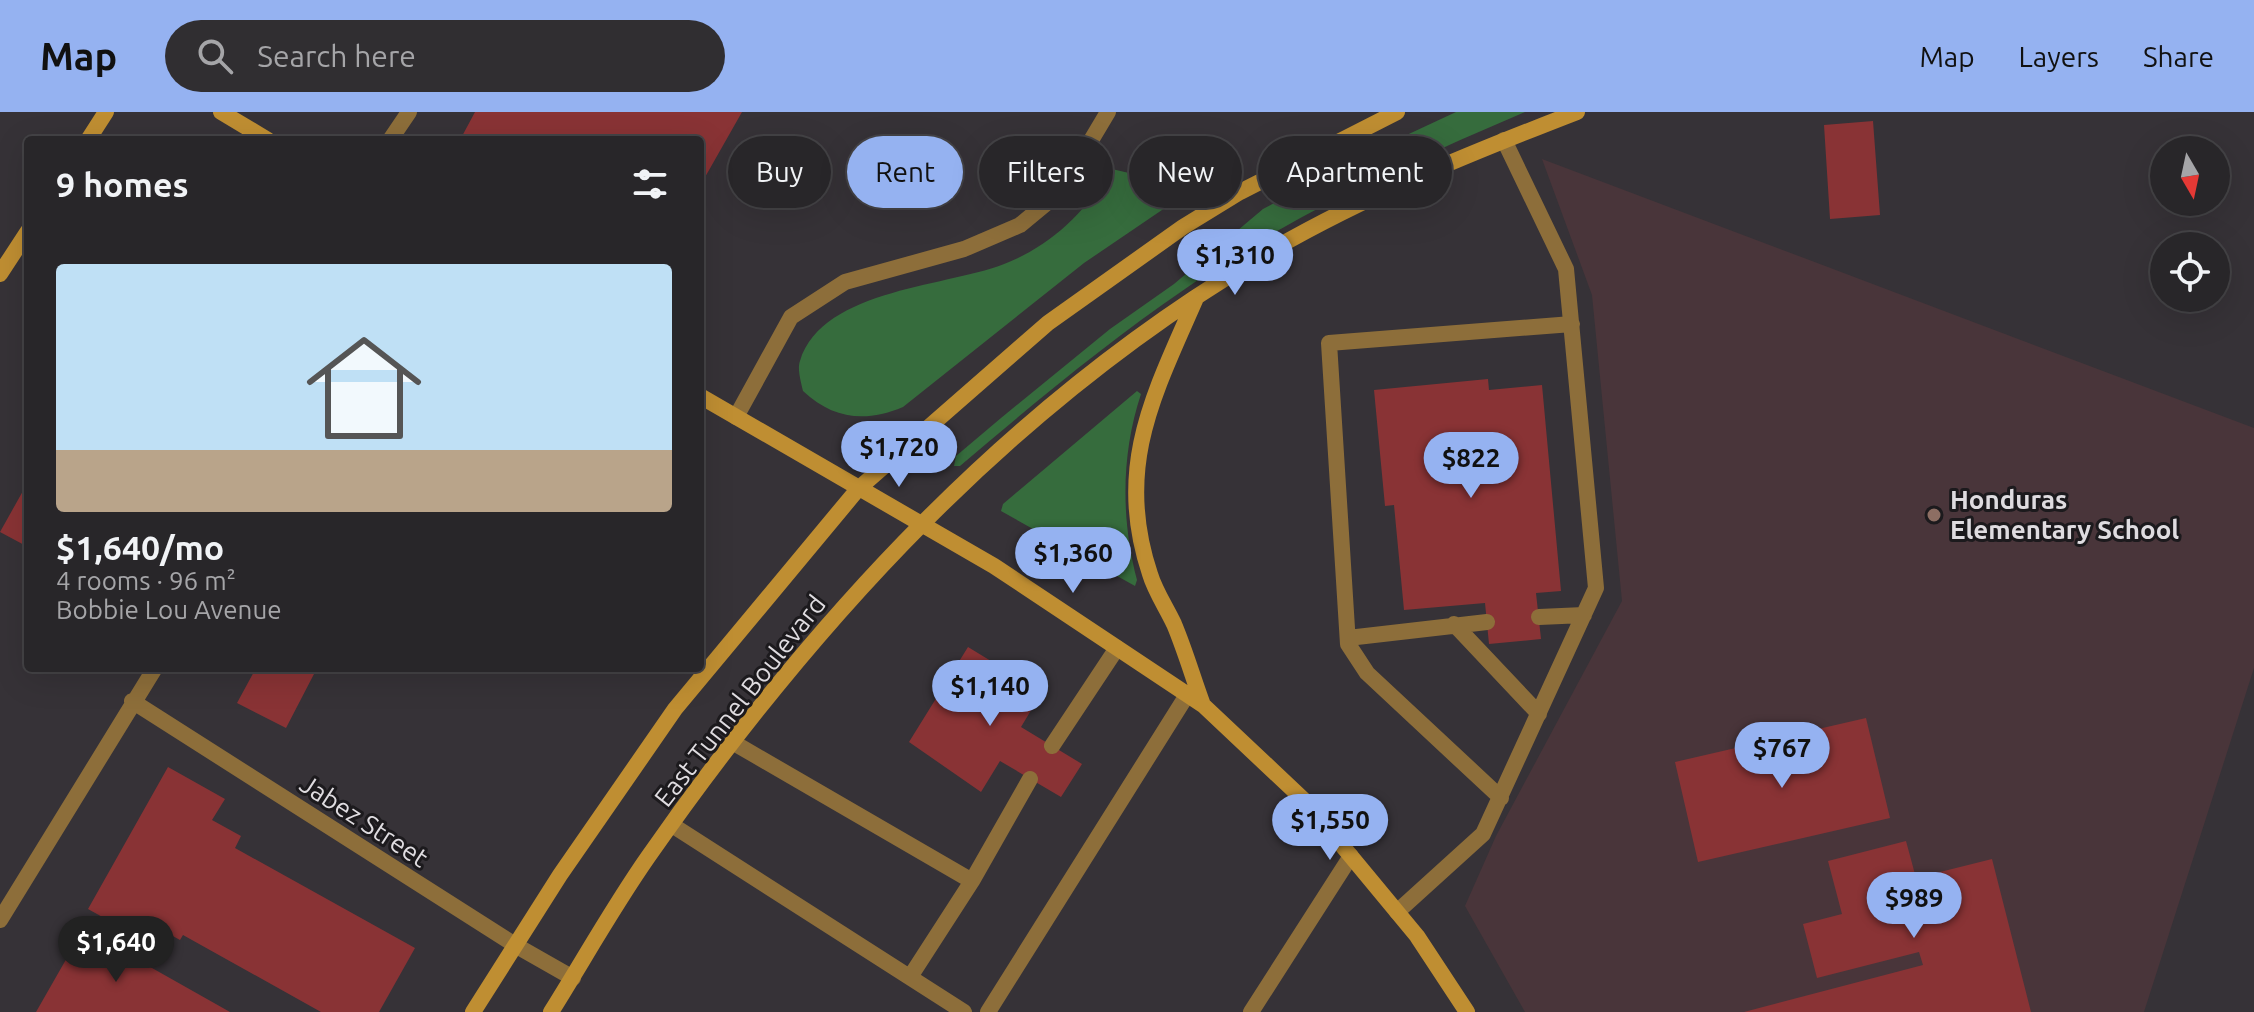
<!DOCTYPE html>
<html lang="en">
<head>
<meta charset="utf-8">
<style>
  body { margin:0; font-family:Ubuntu,sans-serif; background:#302e31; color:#f1f3f6; height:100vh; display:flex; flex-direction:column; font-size:30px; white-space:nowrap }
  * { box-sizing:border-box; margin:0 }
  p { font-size:26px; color:#a5a5a8 }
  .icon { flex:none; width:44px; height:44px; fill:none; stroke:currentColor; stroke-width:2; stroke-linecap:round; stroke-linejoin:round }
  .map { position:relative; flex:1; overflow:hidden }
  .sheet { position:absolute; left:24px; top:24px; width:680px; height:536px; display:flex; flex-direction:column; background:#282629; border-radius:8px; box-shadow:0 8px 32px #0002,0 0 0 2px #444346 }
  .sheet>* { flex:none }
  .top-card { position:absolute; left:728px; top:24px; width:760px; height:72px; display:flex; gap:16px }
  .needle { width:52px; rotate:171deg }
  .tools { position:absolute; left:2150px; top:24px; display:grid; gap:16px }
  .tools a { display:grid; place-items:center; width:80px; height:80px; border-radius:50%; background:#282629; box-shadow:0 8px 32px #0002,0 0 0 2px #444346; font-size:40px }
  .price { position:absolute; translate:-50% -68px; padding:0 18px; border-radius:28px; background:#95b2f1; color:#111; font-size:26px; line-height:52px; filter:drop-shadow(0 2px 4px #0008) }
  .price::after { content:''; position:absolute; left:50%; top:48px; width:24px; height:18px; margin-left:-12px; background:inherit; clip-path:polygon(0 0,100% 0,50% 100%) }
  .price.active { background:#222; color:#fff }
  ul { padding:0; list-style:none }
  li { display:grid; align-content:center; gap:16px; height:424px; padding:0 32px }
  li+li { border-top:2px solid #444346 }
  li span { display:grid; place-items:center; height:248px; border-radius:8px; color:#555 }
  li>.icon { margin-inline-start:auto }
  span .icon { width:144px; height:144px; fill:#fffc; stroke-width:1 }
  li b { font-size:34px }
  h2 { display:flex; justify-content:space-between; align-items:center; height:96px; padding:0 32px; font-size:34px }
  .tag { padding:0 28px; border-radius:36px; background:#282629; box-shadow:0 8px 32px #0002,0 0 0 2px #444346; font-size:28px; line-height:72px }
  .tag.active { background:#95b2f1; color:#111 }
  header { display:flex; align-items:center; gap:48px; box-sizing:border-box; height:112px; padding:0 40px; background:#95b2f1; color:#111 }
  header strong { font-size:38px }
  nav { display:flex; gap:44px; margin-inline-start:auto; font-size:28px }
  .search { width:560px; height:72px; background:#302e31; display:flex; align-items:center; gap:20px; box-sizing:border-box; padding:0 28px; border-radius:44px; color:#a5a5a8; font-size:30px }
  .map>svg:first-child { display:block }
</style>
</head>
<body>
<header>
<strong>Map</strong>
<div class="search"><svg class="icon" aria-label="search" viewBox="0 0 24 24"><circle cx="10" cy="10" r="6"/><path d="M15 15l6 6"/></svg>Search here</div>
<nav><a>Map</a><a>Layers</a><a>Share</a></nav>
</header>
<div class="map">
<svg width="2254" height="900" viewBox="0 0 2254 900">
  <rect width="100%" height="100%" fill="#363237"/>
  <!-- education -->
  <path fill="#49353a" d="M1542,47L2254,316V556L2144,900H1525L1465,794L1496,724L1622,489L1592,183Z"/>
  <!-- green -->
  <path fill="#366c3d" d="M1456,0H1525C1408,50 1289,104 1185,177C1106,231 1033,292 960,354H954L956,344L1001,306L1110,217L1174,172L1263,97L1368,41Z
    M1112,57L1184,74L1187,81L1084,151L903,295C865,311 833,307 803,279C801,270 797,257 800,249C823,175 952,175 1009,150C1056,130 1085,99 1112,57Z
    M1137,279L1141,282C1121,342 1121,408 1137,468L1135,474L1001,399L1003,392Z"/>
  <!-- building -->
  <path fill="#893335" d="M475,0H742L700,74V28H460Z
    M1873,9L1880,103L1830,107L1824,13Z
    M1488,267L1489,278L1542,273L1561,479L1536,481L1541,527L1489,532L1485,491L1404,498L1394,393L1385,394L1374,278Z
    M28,370V435L0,420Z
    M968,535L1042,580L1021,615L1082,652L1061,685L1000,649L981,680L909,630Z
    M256,556H302L314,562L286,616L237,591Z
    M1866,606L1890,706L1698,750L1675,650Z
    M168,655L225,687L212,708L241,724L235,736L415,836L379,900H321L183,823L180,828L151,812L142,827L88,797Z
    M1906,729L1916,766L1992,747L2031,900H1744L1923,853L1919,840L1817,866L1803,812L1842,802L1828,749Z
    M84,816L129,843L230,900H36Z"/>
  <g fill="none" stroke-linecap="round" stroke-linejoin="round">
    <!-- lane -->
    <path stroke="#8d6e3a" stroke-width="16" d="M390,28L409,0
      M1539,505L1584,503
      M1454,512L1539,602
      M1348,526L1487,510
      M734,631L972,769
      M1052,634L1117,536
      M1501,686L1367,561L1348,532L1329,231L1572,212
      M672,713L964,900
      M1397,800L1483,722L1596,476L1566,157L1504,28
      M910,865L972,769L1030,667
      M988,900L1187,583"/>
    <!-- street -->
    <path stroke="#8d6e3a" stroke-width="16" d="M736,305L791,205L845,170L964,137L1020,113L1049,89L1068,67L1108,0
      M132,589L515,833L573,866
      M0,808L155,556
      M1251,900L1351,744"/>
    <!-- secondary -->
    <path stroke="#bf8e32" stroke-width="16" d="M221,0L268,28
      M88,28L106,0
      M0,162L28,119
      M1196,186C1154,282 1114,355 1150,462C1155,479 1166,495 1174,512C1185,538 1193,566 1203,593
      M700,284L994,454L1203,593L1306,690L1417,824L1467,900
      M473,900L560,763L675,597L858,377L1048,211L1183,115L1240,80L1397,0
      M551,900C583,849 613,795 648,745C814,507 1013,290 1265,142C1364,84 1471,41 1577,0"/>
  </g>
  <!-- markers -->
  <circle fill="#8d6e63" stroke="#1c1a1d" stroke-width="3" cx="1934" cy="403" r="8"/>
  <g text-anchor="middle" stroke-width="6" stroke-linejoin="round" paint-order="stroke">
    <!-- poi labels -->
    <g font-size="26" font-weight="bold" fill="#dfdce0" stroke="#1c1a1d" text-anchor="start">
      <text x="1950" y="397">Honduras<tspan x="1950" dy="30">Elementary School</tspan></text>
    </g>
    <!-- street labels -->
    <g font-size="26" fill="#dfdce0" stroke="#1c1a1d">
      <text transform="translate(740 589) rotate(-52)" y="9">East Tunnel Boulevard</text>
      <text transform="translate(364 709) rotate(33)" y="9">Jabez Street</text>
    </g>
  </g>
</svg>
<div class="tools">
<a><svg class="needle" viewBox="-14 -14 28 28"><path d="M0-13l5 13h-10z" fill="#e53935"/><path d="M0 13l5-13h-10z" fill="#a5a5a8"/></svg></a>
<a><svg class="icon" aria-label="locate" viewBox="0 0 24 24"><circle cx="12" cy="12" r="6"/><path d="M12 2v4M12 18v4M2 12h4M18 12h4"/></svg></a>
</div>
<b class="price" style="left:1235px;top:185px">$1,310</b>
<b class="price" style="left:899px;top:377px">$1,720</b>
<b class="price" style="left:1471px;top:388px">$822</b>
<b class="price" style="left:1073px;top:483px">$1,360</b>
<b class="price" style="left:990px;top:616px">$1,140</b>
<b class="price" style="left:1782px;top:678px">$767</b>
<b class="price" style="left:1330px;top:750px">$1,550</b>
<b class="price" style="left:1914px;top:828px">$989</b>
<b class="price active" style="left:116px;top:872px">$1,640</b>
<div class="top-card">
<a class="tag">Buy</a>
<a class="tag active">Rent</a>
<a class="tag">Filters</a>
<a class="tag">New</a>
<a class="tag">Apartment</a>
</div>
<section class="sheet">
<h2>9 homes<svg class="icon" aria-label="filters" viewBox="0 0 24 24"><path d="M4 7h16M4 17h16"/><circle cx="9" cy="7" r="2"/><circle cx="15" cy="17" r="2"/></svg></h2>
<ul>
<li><span style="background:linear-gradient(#bfe0f5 75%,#b9a48a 0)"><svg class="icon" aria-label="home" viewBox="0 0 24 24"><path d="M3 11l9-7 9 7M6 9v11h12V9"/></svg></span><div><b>$1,640/mo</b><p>4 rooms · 96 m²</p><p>Bobbie Lou Avenue</p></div></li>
</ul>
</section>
</div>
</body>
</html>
